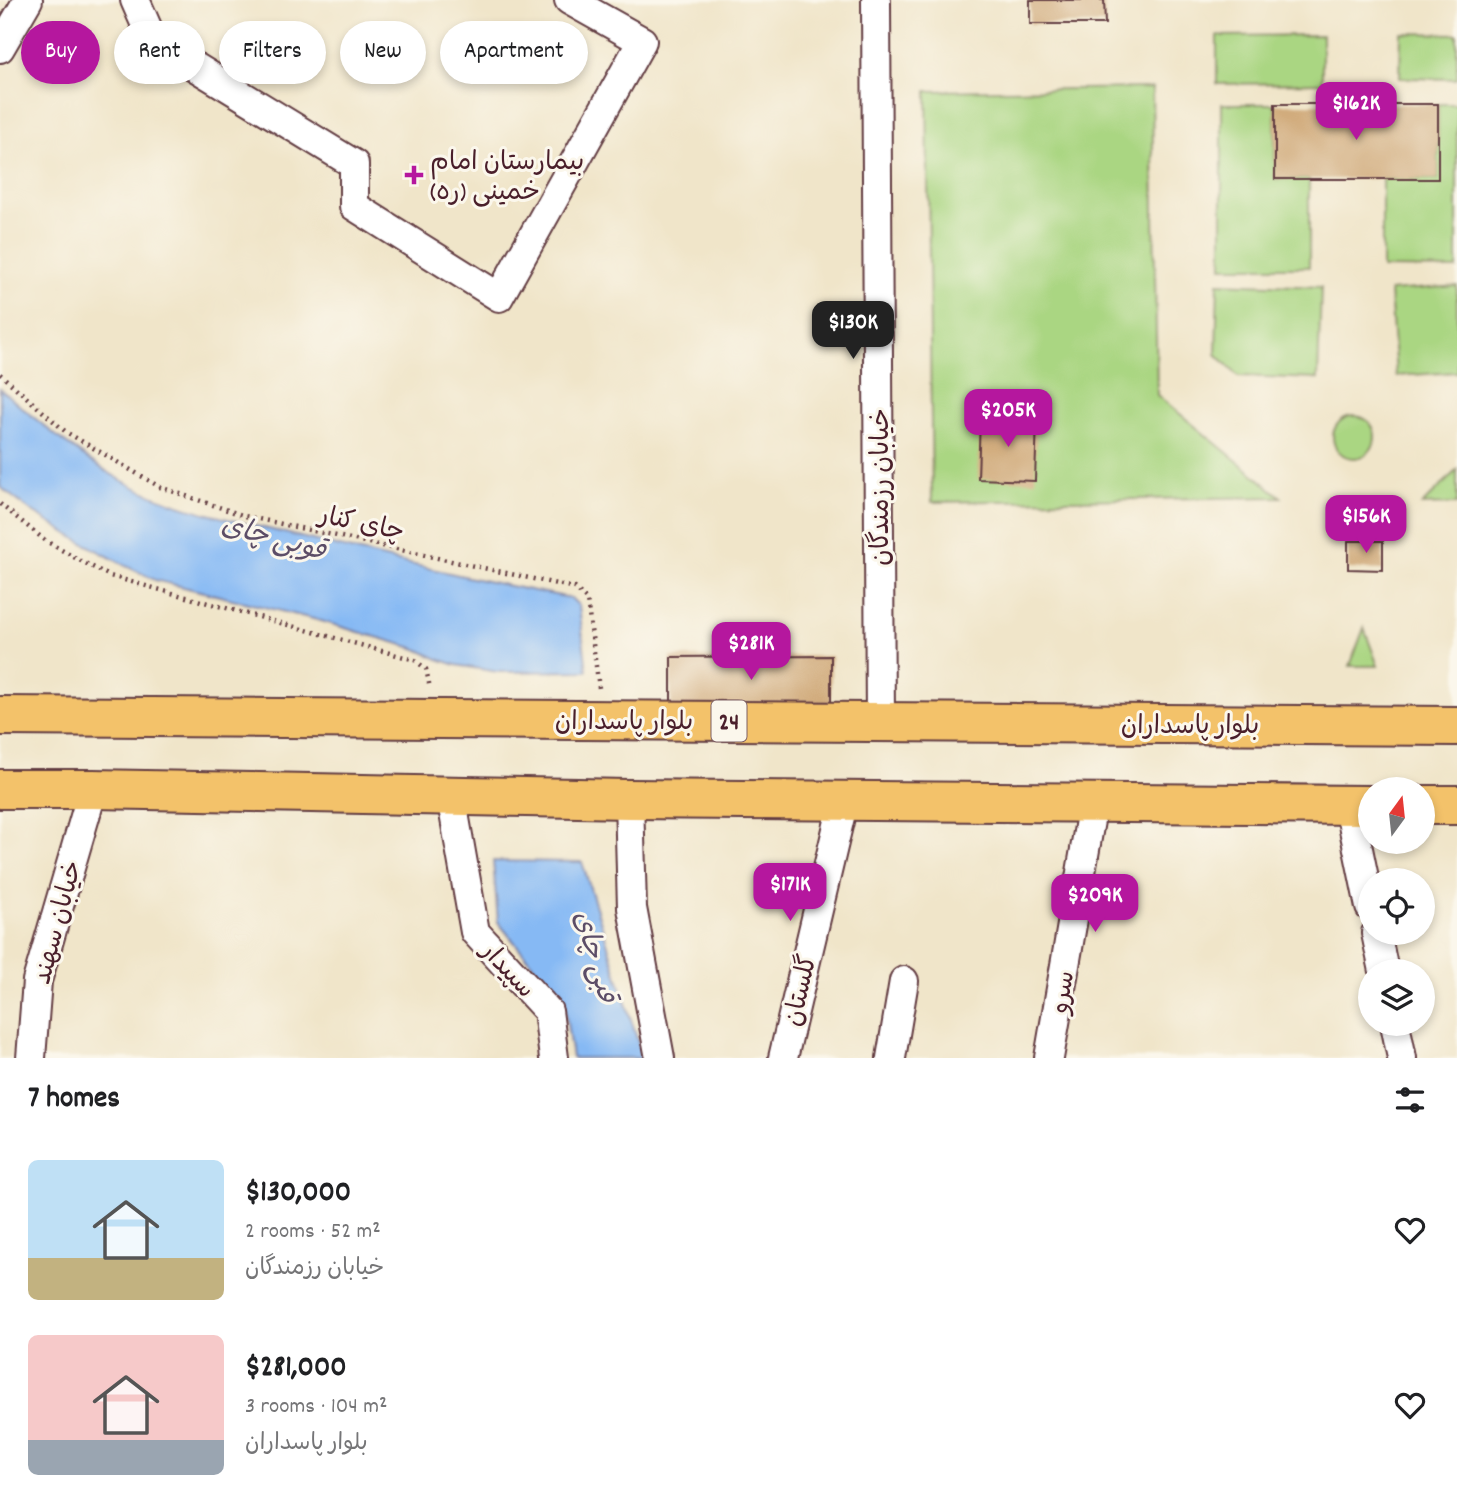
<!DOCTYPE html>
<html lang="en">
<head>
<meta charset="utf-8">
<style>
  body { margin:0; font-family:Dekko,"Playpen Sans Arabic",sans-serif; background:#f2f2f2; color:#202124; height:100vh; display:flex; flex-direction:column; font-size:26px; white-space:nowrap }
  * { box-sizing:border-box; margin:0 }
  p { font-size:23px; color:#757577 }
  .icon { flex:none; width:38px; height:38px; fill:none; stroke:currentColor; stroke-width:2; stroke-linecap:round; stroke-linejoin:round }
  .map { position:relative; height:1058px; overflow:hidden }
  .sheet { display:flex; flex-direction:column; background:#fff; flex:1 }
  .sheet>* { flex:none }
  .hud { position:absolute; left:21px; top:21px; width:700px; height:63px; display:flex; gap:14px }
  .needle { width:46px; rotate:15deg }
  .buttons { position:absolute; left:1358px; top:777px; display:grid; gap:14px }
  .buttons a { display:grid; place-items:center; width:77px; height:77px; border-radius:50%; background:#fff; box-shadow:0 4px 10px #0003; font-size:35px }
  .price { position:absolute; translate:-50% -60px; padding:0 16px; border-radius:14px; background:#b5179e; color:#fff; font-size:23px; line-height:46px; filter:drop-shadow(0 2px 4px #0008) }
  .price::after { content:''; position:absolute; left:50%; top:42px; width:21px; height:16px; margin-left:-10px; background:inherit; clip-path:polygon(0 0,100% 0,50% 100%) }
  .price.current { background:#222; color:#fff }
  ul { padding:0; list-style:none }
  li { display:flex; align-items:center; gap:21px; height:175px; padding:0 28px }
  li span { display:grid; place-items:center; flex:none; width:196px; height:140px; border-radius:10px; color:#555 }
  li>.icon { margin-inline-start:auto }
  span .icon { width:84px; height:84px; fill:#fffc; stroke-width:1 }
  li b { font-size:30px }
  h2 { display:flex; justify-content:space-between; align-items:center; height:84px; padding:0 28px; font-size:30px }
  .tag { padding:0 24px; border-radius:32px; background:#fff; box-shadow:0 4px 10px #0003; font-size:24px; line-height:63px }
  .tag.current { background:#b5179e; color:#fff }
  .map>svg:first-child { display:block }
</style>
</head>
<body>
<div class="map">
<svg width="1457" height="1058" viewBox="0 0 1457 1058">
  <rect width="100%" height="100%" fill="#fbf7ec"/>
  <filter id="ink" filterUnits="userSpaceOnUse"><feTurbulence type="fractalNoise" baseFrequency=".0143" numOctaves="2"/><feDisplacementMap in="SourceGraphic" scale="14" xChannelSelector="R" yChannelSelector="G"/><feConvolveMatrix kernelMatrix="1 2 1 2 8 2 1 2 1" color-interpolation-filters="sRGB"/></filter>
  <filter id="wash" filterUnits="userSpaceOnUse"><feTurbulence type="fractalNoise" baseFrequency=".00686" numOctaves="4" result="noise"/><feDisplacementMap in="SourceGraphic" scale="28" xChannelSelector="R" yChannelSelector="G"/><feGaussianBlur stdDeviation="1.57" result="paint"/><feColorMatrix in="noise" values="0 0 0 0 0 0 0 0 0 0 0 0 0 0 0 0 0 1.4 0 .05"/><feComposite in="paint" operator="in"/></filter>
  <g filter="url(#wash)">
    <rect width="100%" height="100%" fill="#f0e5c9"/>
    <!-- green -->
    <path fill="#aad682" stroke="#7a7a56" stroke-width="2" d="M1401,33L1457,34V79L1400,78Z
      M1322,35V83L1217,84V36Z
      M1152,88L1157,395L1281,497L932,502L927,91Z
      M1222,104H1275V179H1309V267H1222Z
      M1438,104H1457V269L1382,268V179H1438Z
      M1218,283L1321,287L1318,379L1238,376L1216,354Z
      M1457,286V372L1396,376L1390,291Z
      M1333 437a21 21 0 1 1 42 0a21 21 0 1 1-42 0Z
      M1457,470V504L1422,505Z
      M1364,628L1378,666H1350Z"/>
    <!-- water -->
    <path fill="#86b9f4" stroke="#686c90" stroke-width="2" d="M0,389C39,422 78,456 123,481C174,509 230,519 285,533C380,558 475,580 571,598L579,606L587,671L498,672L456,665L438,659L417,649L321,621L155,580L124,565L76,539L31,511L0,487Z
      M493,861L582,862L643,1058H572L564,1003L498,922Z"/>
    <g id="blocks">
      <!-- building -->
      <path fill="#d1ac7d" d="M1030,0H1104L1105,24H1030Z
        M1275,104H1438V179H1275Z
        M980,417L1037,418L1035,481L978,479Z
        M1348,541H1383V570L1348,569Z
        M831,656V708L671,709V657Z"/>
    </g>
  </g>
  <g filter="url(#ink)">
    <use href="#blocks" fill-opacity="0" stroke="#633d43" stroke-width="2"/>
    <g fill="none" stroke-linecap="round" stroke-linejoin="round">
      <!-- minor casing -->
      <g stroke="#633d43" stroke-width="32">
        <path id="minor" d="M135,0L153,41L354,164V206L499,297L642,41L569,0
          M876,0L880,722
          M0,48L28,0
          M451,796L475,932L548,1011L554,1058
          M629,799L632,908L660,1058
          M1349,805L1370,907
          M1376,933L1384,971
          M1395,1024L1402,1058
          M31,1058L37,981L93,789
          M783,1058L844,800
          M891,1058L904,981
          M1049,1058L1093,803"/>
      </g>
      <!-- highway casing -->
      <g stroke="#633d43" stroke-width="42">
        <path id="highway" d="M0,716L1457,726
          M0,789H93L629,799L1370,805
          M1423,805H1457"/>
      </g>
      <!-- path -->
      <path stroke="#633d43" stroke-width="4.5" stroke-dasharray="2 5" stroke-linecap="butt" d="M0,374L66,432L160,487L245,516L575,588L587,600L599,688
        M0,504L46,541L79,560L110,576L415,660L426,669L430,688"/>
      <!-- minor -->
      <use href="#minor" stroke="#fff" stroke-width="28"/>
      <!-- highway -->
      <use href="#highway" stroke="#f3c26a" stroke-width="38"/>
    </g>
  </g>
  <!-- markers -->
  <path fill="#b5179e" stroke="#fbf7ec" stroke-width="2.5" d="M410.5 164.5h7v7h7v7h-7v7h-7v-7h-7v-7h7z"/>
  <g text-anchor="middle" stroke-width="6" stroke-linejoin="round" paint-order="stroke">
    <!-- shield labels -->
    <rect fill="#fbf7ec" stroke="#7f6065" stroke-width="2" x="711.5" y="700.5" width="35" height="41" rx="5"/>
    <g font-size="24" font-weight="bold" fill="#4a1f2b">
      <text x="729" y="729">24</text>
    </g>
    <!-- poi labels -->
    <g font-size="26" fill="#4a1f2b" stroke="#fbf7ec" text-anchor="start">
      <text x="430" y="169">بیمارستان امام<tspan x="430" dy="30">خمینی (ره)</tspan></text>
    </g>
    <!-- street labels -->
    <g font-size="26" fill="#4a1f2b" stroke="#fbf7ec">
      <text transform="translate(879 487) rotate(-90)" y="9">خیابان رزمندگان</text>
      <text transform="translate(362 522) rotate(12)" y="9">چای کنار</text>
      <text x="624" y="729">بلوار پاسداران</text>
      <text x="1190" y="733">بلوار پاسداران</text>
      <text transform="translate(56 922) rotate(-75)" y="9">خیابان سهند</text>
      <text transform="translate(509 969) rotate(47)" y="9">سپیدار</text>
      <text transform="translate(799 990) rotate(-77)" y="9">گلستان</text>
      <text transform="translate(1061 992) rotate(-80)" y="9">سرو</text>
    </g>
    <!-- water labels -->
    <g font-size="28" font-style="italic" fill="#5c4d67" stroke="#fbf7ec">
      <text transform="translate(274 536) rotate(15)" y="10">قوبی چای</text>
      <text transform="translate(597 956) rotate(74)" y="10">قبی چای</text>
    </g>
  </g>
</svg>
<div class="buttons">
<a><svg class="needle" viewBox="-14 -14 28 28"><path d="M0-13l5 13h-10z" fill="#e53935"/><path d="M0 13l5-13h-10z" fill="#757577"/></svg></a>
<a><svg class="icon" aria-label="locate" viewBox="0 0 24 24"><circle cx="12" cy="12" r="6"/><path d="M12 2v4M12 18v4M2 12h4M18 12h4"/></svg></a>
<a><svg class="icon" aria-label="layers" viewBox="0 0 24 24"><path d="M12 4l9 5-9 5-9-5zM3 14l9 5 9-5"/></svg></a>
</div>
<b class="price" style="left:1356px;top:142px">$162K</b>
<b class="price current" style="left:853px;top:361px">$130K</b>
<b class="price" style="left:1008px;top:449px">$205K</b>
<b class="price" style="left:1366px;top:555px">$156K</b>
<b class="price" style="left:751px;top:682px">$281K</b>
<b class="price" style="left:790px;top:923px">$171K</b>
<b class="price" style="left:1095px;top:934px">$209K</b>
<div class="hud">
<a class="tag current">Buy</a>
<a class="tag">Rent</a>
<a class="tag">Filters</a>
<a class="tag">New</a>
<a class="tag">Apartment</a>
</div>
</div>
<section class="sheet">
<h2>7 homes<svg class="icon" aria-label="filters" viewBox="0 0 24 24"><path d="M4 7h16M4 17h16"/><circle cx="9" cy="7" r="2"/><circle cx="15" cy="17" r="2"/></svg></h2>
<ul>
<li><span style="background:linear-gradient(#bfe0f5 70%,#c2b280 0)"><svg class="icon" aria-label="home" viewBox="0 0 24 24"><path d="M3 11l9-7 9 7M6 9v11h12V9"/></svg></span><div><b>$130,000</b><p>2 rooms · 52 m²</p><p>خیابان رزمندگان</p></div><svg class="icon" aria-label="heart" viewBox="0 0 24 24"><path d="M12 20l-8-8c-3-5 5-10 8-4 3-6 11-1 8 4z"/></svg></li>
<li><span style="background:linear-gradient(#f6c9c9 75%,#9aa5b1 0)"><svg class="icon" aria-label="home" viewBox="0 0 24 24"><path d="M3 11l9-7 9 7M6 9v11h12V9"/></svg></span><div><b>$281,000</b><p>3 rooms · 104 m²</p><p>بلوار پاسداران</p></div><svg class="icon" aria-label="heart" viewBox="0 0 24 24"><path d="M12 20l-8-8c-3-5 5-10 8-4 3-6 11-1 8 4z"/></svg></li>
</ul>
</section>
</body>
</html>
